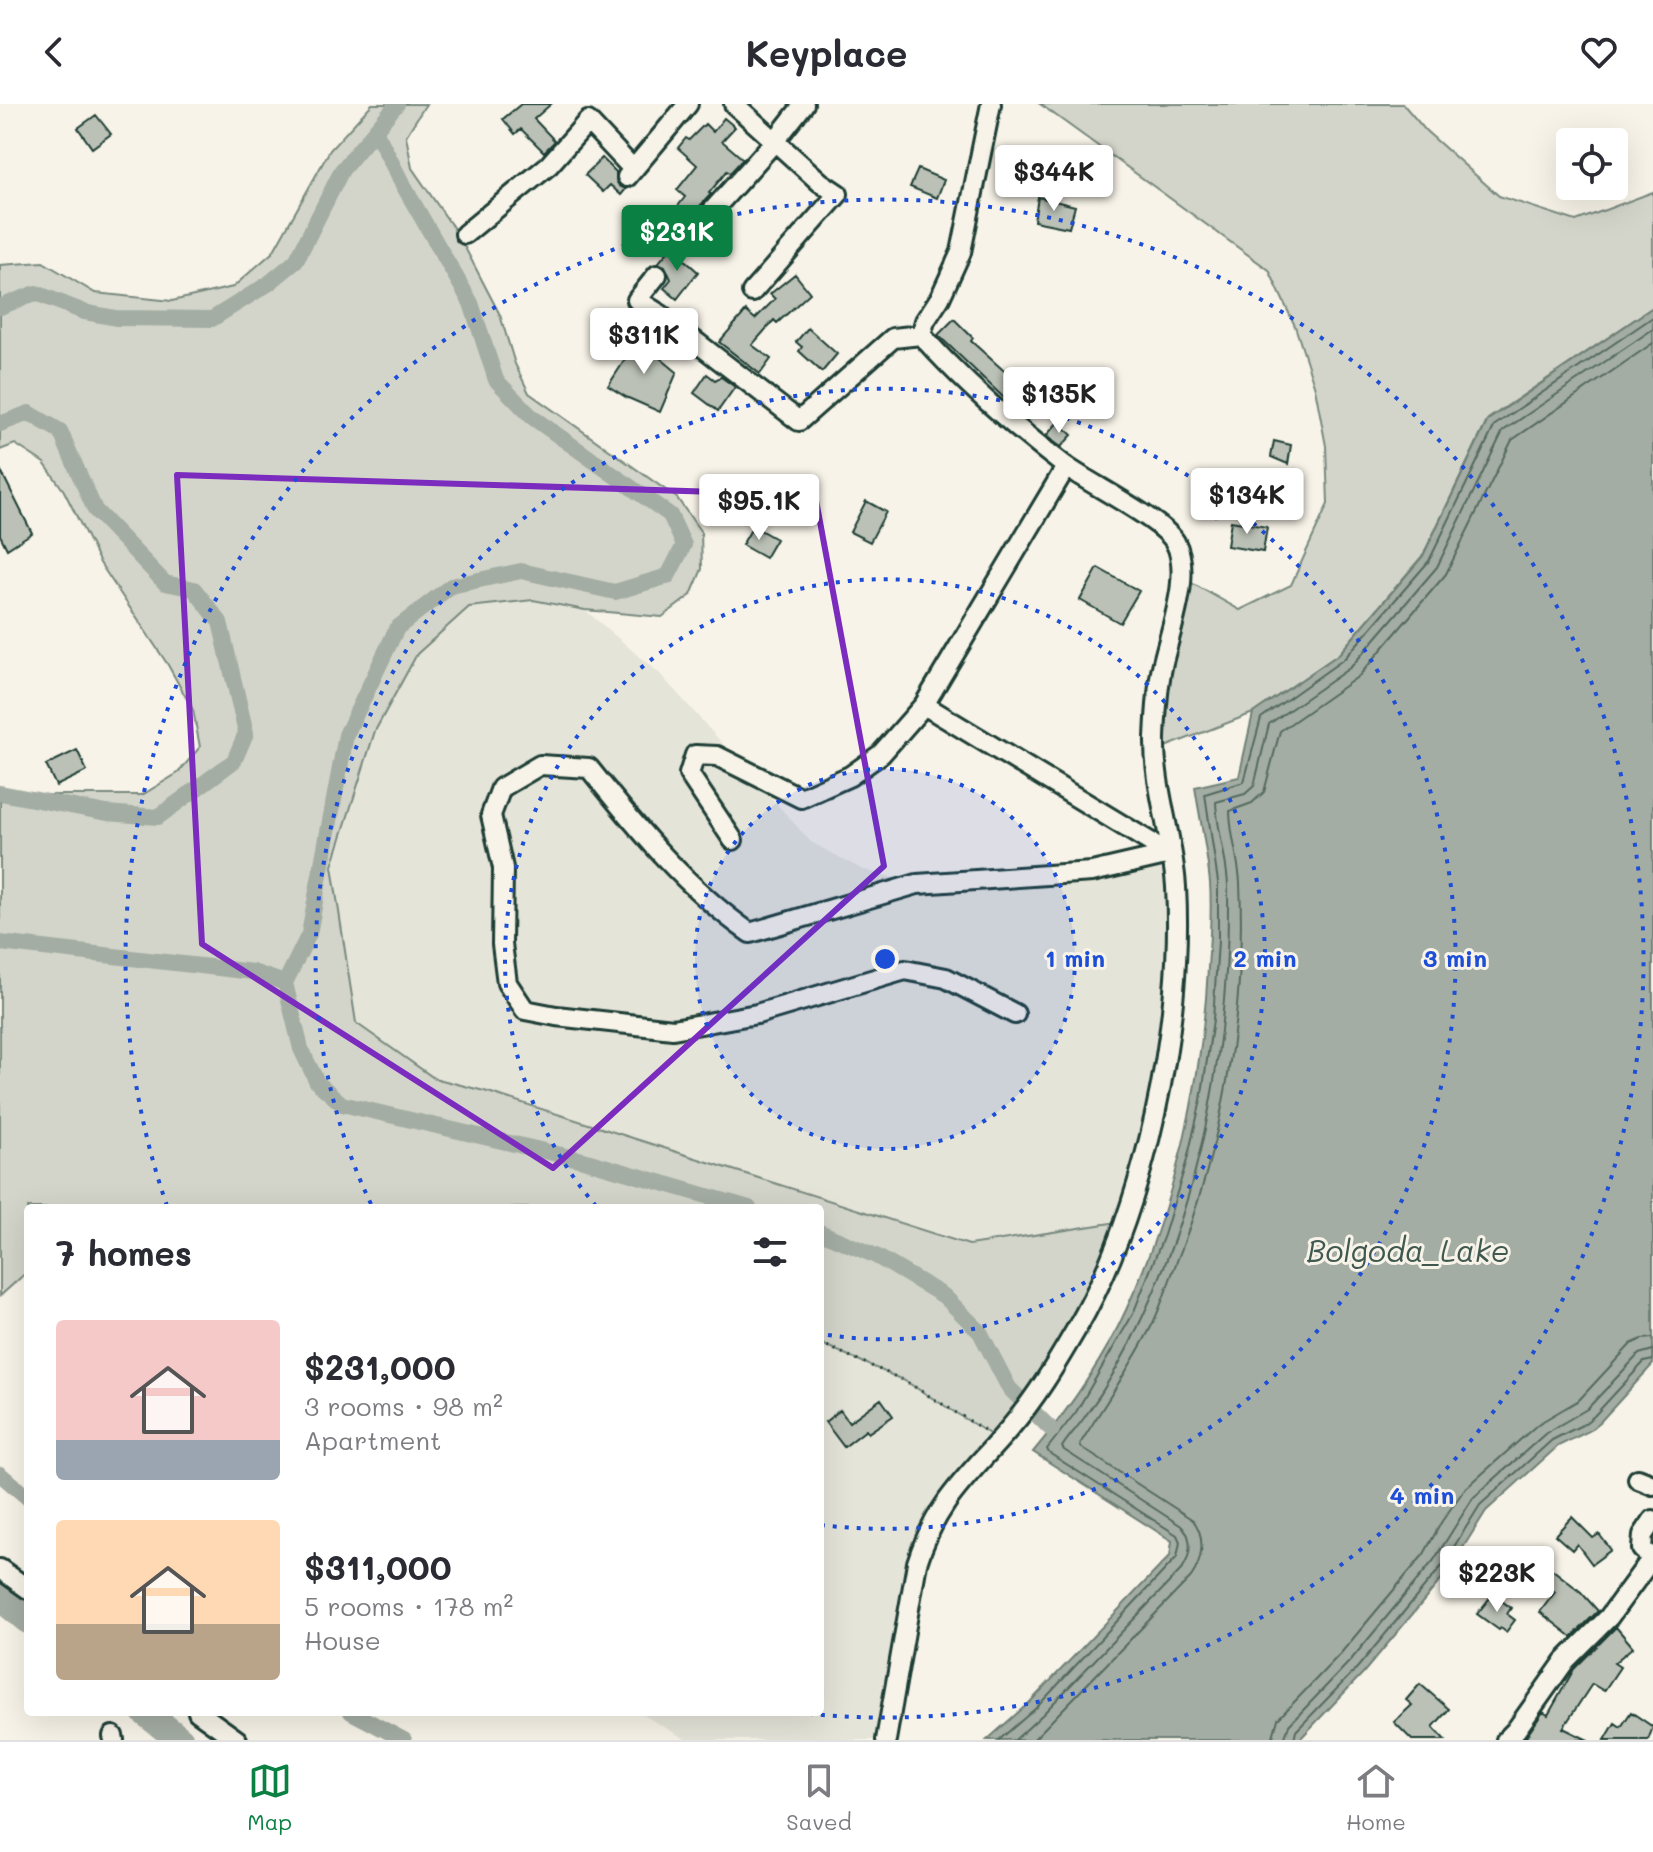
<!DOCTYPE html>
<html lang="en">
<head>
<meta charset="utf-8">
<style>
  body { margin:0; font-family:Mali,sans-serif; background:#f7f7f7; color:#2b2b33; height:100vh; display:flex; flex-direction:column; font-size:30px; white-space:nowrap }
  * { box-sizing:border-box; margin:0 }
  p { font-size:26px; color:#7c7c81 }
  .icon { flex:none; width:44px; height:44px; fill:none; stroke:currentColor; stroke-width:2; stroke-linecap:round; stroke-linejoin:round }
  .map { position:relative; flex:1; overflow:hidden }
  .details { position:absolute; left:24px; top:1100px; width:800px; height:512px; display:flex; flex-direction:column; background:#fff; border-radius:8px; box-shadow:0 8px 32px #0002 }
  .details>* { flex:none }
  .fabs { position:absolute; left:1556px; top:24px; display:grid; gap:16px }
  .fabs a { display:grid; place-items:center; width:72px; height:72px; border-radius:8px; background:#fff; box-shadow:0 8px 32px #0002; font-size:40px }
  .price { position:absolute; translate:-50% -68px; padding:0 18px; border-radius:8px; background:#fff; color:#222; font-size:26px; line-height:52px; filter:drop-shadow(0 2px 4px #0008) }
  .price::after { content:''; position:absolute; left:50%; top:48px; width:24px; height:18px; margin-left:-12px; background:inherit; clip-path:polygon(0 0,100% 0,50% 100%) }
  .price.on { background:#0b8043; color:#fff }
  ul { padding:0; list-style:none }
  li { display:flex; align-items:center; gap:24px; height:200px; padding:0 32px }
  li span { display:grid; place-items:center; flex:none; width:224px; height:160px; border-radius:8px; color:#555 }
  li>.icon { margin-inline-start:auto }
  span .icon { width:96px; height:96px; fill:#fffc; stroke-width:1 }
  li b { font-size:34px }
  h2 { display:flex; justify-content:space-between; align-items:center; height:96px; padding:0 32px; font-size:34px }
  header { display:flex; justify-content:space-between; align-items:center; height:104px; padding:0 32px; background:#fff; font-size:36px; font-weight:700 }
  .tab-bar { display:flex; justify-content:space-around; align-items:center; height:112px; border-top:2px solid #e1e1e2; background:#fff; font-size:22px; color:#7c7c81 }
  .tab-bar a { display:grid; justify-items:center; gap:4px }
  .tab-bar .on { color:#0b8043 }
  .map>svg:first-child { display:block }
</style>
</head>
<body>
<header><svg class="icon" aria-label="back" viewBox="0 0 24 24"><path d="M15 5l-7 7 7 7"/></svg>Keyplace<svg class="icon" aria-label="heart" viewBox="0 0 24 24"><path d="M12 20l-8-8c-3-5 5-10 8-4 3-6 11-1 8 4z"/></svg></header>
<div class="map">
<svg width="1653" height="1636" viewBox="0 0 1653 1636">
  <rect width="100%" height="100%" fill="#f7f3e8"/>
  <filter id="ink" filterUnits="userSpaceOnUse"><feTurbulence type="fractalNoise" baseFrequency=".0125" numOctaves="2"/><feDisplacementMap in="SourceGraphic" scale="16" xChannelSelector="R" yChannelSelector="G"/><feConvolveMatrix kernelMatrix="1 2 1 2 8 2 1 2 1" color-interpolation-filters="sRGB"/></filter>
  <g filter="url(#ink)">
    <!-- built -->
    <path fill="#e5e4d9" d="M533,496L585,506L660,570L811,738L861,765L917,780L1170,750L1171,910L1124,1117L969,1141L488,988L434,974L356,919L332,762L375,627L417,550L468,503Z
      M820,1239L905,1277L999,1336L933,1418L886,1636H687L638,1608H820Z"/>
    <!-- green -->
    <path fill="#d3d5ca" stroke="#79897f" stroke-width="2" d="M372,0H426L406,32L412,64L459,132L500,211L515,260L529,289L677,394L701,428L702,465L691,491L662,513L585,506L533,496L469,503L417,550L375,627L332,762L356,919L434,974L488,988L969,1141L1124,1117L1095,1192L999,1336L905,1277L820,1239V1104H28V1167L0,1192V691H142L178,669L200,643L193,606L168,561L100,459L64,387L44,359L15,340L0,346V161L43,158L95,189L172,197L233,183L273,148L330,46Z
      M1040,0H1403L1426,27L1499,92L1576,117L1653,88V203L1488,315L1423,451L1339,550L1253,609L1155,647L1181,473L1240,506L1291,481L1328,400L1326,342L1315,284L1295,222L1269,166Z"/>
    <!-- water -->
    <path fill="#a4ada3" stroke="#6f8077" stroke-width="2" d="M1653,203V1260L1600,1318L1589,1327L1558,1342L1486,1407L1449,1466L1421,1500L1363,1569L1299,1636H987L1030,1598L1170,1452L1172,1437L1033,1348C1069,1305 1103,1257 1126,1206C1175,1100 1202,981 1208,864C1210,836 1212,807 1210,779C1207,747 1200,715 1195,683L1239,673L1253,609L1339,550L1423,452L1488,316Z"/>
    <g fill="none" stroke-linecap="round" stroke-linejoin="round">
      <!-- shore -->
      <path stroke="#546a60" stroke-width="2" d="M999,1636L1036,1604L1177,1453L1180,1438L1177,1431L1049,1349L1047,1345L1076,1308L1133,1210L1164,1131L1187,1056L1201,996L1213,916L1218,837V778L1205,690L1244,678L1261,614L1344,555L1429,457L1495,321L1653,213
        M1015,1636L1043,1610L1182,1465C1191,1452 1193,1435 1183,1423L1064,1346L1062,1343C1068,1333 1077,1324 1084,1314C1106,1284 1127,1248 1142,1214C1205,1081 1230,929 1228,782C1227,754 1217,726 1216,698L1245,690L1254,682L1269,620L1351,563L1437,463L1503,327L1653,225
        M1033,1636L1191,1473C1203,1456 1206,1433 1193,1416L1082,1344L1080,1340C1104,1301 1131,1263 1152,1221C1161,1203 1167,1183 1174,1165C1222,1044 1246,909 1240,779C1239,755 1230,731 1230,707L1252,699L1264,688L1280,627L1359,572L1446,470L1512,336L1653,239
        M1272,1636L1278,1615L1341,1549L1424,1450L1442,1417L1464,1386L1538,1320L1579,1296L1631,1240L1642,1235L1653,1234
        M1284,1636L1289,1621L1350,1557L1434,1456L1473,1394L1546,1329L1587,1305L1639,1250L1653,1246
        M1294,1636L1296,1627L1357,1564L1442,1462L1480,1401L1552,1336L1584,1320L1594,1312L1644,1258L1653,1256"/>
      <!-- canal -->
      <path stroke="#a4ada3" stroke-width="16" d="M0,203L36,189L84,208L116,214L212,215L268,180L296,157L342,66L397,0
        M0,320L29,309L60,327L95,406L165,479L194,485L220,518L246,629L234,657L158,713L107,709L0,689
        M0,839L253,868L285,879L301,945L317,978L342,1000L583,1056L749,1104
        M285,879L309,830L346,631L397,524L451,482L521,467L615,488L668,472L684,441L670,411L532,313L496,276L471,199L403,81L375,26
        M820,1128L876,1152L944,1192L980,1228L1009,1284L1052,1326
        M0,1370L28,1394
        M351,1608L404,1636"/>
      <!-- river -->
      <path stroke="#a4ada3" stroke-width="28" d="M0,1493L28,1516
        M145,1608L180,1636"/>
    </g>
    <!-- building -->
    <path fill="#bbc1b6" stroke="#1f3d34" stroke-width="2" d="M521,0H551L534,15L555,37L544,48L521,25L515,30L503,15Z
      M96,11L111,30L92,44L78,24Z
      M724,14L735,23L722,37L743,55L730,69L727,67L709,89L711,90L681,123L668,115L685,93L677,86L697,61L678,44L686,34L689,36L705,20L713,28Z
      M602,54L616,68V76L619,82L626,85L621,91L610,81L603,88L585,71Z
      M918,65L944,76L937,94L910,83Z
      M1038,93L1075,102L1069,124L1034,117Z
      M671,144L698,168L677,195L664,184L671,175L665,162L658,159Z
      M795,170L810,189L777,219L774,216L752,241L771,255L760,270L719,238L746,207L755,215L775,195L770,190Z
      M954,215L973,234L971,237L1021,282L1017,287L1037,303L1027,316L938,231Z
      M808,224L837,250L822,268L799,247L802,243L796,238Z
      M636,230L657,243L654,249L677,268L660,308L626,293L608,282L630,248L626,246Z
      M707,270L715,276L721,273L735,283L718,307L694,289Z
      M1058,318L1072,331L1061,343L1046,332Z
      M1274,337L1291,341L1288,360L1271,353Z
      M0,365L32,429L7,445L0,431Z
      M1238,388L1243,401L1215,412L1209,400Z
      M866,397L886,408L870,438L850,428Z
      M1231,417L1267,423L1263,448L1227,442Z
      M753,422L776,435L765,454L742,441Z
      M1098,464L1139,487L1120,519L1080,496Z
      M77,646L87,667L56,682L46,661Z
      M881,1295L893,1312L868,1329L866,1326L844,1343L825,1318L840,1306L849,1318Z
      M1572,1413L1593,1434L1599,1430L1611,1446L1592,1460L1577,1440L1572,1446L1555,1431Z
      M1553,1466L1581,1488L1598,1507L1572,1533L1540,1508L1555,1488L1539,1473Z
      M1493,1490L1511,1504L1507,1510L1515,1516L1506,1528L1501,1524L1499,1526L1477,1510Z
      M1616,1523L1633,1543L1614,1559L1620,1563L1604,1587L1592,1580L1563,1624L1588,1636H1532L1526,1633L1543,1608L1548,1611L1574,1565Z
      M1420,1580L1449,1605L1433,1623L1445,1636H1412L1394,1618L1412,1601L1406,1596Z
      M1631,1608L1653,1623L1648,1636H1605L1615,1619L1621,1623Z"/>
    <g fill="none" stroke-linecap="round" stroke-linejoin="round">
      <!-- minor casing -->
      <g stroke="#1f3d34" stroke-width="24">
        <path id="minor" d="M734,0L820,78L838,90L752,188
          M627,73L688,0
          M465,130L549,61L588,17L633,65
          M686,136L775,37L804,0
          M657,171L637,196L661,211L799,317L893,234L921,231
          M924,601L1170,750L1092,768L917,780L750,829C686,784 637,724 589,664L540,661L501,684L491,711L503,764L502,840L507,879L525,906L556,912L673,925L757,910L905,866L946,874L1015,910
          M733,736L689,670L695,651L717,652L801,694L850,672L881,650L924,601L1066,363
          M1638,1375L1653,1381
          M1653,1416L1643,1431L1642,1445L1653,1455
          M0,1465L28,1485
          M198,1608L237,1636
          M113,1632L114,1636
          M886,1636L917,1459C937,1396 968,1373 1009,1325C1036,1294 1056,1260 1077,1224C1145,1106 1184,919 1176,783C1173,733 1154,684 1155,634C1156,610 1157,587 1162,563C1169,529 1193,470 1175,438C1163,416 1088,379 1064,361C1013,322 964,279 921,231L925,217L940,194L961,148L991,0
          M1506,1636L1516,1626L1565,1557L1609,1513L1652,1454"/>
      </g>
      <!-- path -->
      <path stroke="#1f3d34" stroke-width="3" stroke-dasharray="2 6" stroke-linecap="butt" d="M820,1239L905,1277L986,1327"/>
      <!-- minor -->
      <use href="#minor" stroke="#f7f3e8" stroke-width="18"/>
    </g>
  </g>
  <!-- marked area -->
  <path fill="none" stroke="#7b2cbf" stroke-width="6" stroke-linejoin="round" d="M177,371L815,391L884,762L553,1064L202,840Z"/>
  <!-- distance rings -->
  <circle cx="885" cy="855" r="190" fill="#1d4ed8" fill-opacity=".12"/>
  <g fill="none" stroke="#1d4ed8" stroke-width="4" stroke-dasharray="4 8">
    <circle cx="885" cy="855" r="190"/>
    <path d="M596 1102A380 380 0 1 1 822 1230"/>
    <path d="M371 1100A570 570 0 1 1 820 1421"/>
    <path d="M167 1102A759 759 0 1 1 793 1608"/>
  </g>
  <g text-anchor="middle" stroke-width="6" stroke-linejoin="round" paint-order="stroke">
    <!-- water labels -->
    <g font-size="30" font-style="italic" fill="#405950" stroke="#f7f3e8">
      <text x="1408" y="1158">Bolgoda_Lake</text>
    </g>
  </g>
  <circle cx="885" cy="855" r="12" fill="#1d4ed8" stroke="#f7f3e8" stroke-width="4"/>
  <g font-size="24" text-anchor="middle" font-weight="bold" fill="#1d4ed8" stroke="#f7f3e8" stroke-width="6" stroke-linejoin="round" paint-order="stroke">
    <text x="1075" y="863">1 min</text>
    <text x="1265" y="863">2 min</text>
    <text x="1455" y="863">3 min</text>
    <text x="1422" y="1400">4 min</text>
  </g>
</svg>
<div class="fabs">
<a><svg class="icon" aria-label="locate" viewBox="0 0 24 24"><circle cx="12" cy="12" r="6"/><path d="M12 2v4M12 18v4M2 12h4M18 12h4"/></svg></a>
</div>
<b class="price" style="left:1054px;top:109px">$344K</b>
<b class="price on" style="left:677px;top:169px">$231K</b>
<b class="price" style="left:644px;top:272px">$311K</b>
<b class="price" style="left:1059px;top:331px">$135K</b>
<b class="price" style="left:1247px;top:432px">$134K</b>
<b class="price" style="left:759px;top:438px">$95.1K</b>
<b class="price" style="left:1497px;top:1510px">$223K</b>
<section class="details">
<h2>7 homes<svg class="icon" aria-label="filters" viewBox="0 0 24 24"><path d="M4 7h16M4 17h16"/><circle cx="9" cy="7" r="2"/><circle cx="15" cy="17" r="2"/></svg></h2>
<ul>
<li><span style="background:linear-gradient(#f6c9c9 75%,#9aa5b1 0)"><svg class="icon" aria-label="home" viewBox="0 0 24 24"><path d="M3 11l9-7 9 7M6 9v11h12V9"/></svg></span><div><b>$231,000</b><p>3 rooms · 98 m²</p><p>Apartment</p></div></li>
<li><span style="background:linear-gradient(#ffd9b3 65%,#b9a48a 0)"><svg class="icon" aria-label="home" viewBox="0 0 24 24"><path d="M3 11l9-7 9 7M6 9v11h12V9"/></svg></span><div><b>$311,000</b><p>5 rooms · 178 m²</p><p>House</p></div></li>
</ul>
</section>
</div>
<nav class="tab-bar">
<a class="on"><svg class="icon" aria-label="map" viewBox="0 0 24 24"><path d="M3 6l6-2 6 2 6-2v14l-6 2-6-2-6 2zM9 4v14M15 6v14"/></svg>Map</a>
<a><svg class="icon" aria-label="saved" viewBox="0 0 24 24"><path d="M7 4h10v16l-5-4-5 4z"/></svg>Saved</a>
<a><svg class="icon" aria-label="home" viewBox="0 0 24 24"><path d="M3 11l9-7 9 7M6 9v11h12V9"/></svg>Home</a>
</nav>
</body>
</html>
